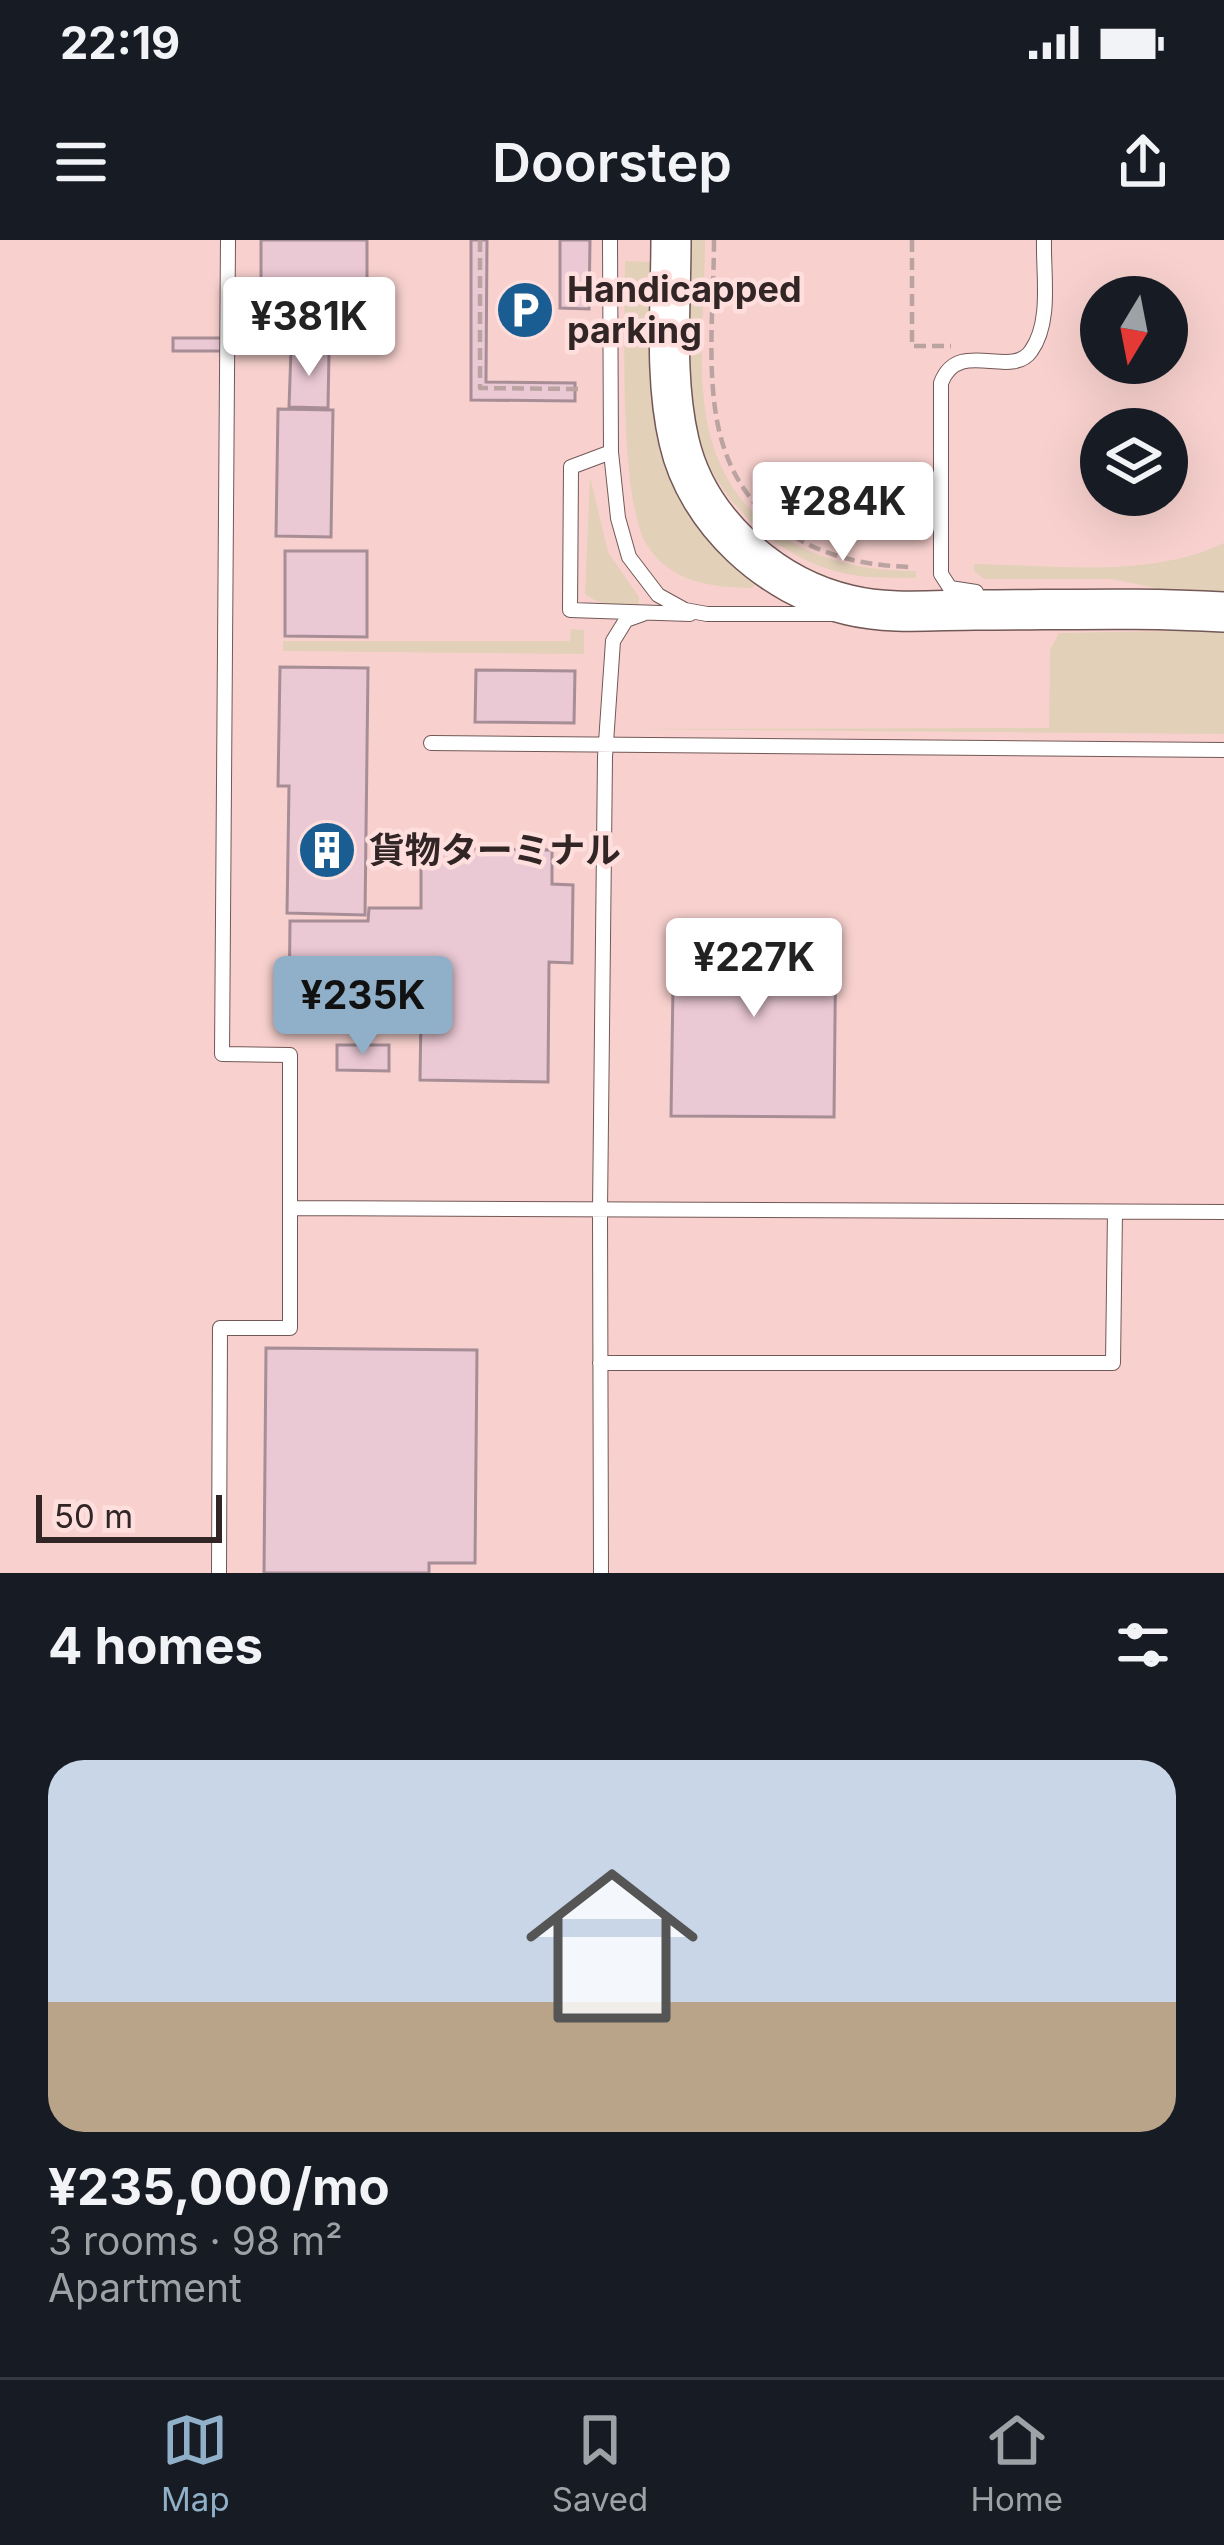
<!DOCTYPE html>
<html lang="en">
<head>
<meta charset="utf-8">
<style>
  body { margin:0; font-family:Inter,"Noto Sans JP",sans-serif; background:#20242c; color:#f1f3f6; height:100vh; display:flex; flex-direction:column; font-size:45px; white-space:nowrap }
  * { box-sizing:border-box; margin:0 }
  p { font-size:39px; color:#9ea1a6 }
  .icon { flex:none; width:66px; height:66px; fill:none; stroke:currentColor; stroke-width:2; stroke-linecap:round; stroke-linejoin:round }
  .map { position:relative; height:1333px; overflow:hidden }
  .side { display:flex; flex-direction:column; background:#171b24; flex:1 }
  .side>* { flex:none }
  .needle { width:78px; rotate:190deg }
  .tools { position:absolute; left:1080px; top:36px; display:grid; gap:24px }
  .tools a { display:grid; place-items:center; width:108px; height:108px; border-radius:50%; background:#171b24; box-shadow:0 12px 48px #0002; font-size:60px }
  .scale { position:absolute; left:36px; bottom:30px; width:186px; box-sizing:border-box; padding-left:12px; border:6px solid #312525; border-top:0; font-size:33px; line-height:42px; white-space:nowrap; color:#312525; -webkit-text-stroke:9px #fedfdd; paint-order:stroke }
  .price { position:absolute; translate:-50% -102px; padding:0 27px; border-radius:12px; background:#fff; color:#222; font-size:39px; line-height:78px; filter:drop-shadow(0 3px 6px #0008) }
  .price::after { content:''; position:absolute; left:50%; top:72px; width:36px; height:27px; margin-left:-18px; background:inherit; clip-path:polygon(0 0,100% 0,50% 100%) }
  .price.on { background:#90b0c9; color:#111 }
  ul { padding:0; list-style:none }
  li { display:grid; align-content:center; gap:24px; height:636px; padding:0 48px }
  li span { display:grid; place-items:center; height:372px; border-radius:36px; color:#555 }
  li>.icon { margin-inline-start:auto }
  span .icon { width:216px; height:216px; fill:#fffc; stroke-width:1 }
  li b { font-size:51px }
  h2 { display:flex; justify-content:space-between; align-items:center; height:144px; padding:0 48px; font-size:51px }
  .status { display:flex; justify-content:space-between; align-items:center; height:84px; padding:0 60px; background:#171b24; direction:ltr }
  .status svg { height:33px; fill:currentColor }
  header { display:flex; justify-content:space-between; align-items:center; height:156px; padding:0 48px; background:#171b24; font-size:54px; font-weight:600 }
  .menu { display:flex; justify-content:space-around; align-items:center; height:168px; border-top:3px solid #363941; background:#171b24; font-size:33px; color:#9ea1a6 }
  .menu a { display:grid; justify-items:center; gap:6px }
  .menu .on { color:#90b0c9 }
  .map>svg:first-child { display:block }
</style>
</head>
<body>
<div class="status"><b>22:19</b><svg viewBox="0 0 49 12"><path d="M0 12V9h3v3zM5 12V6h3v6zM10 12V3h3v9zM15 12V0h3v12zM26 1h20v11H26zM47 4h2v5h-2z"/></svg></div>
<header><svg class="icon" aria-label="menu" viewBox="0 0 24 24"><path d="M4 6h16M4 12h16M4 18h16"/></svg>Doorstep<svg class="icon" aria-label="share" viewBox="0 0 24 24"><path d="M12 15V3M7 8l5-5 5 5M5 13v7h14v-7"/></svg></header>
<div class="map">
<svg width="1224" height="1333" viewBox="0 0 1224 1333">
  <rect width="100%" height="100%" fill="#fedfdd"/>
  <!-- built -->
  <path fill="#f8d1ce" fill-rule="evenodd" d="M0,0H1224V1333H0ZM1101,57H1167V123H1101ZM1101,189H1167V255H1101Z"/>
  <!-- green -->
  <path fill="#e2d0b9" d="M686,0H705C705,57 697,120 706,176C724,285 815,332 916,331V338C895,337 873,339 852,335C777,322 712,257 692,184C678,134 687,54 686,0Z
    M625,21L651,22L658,83L659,152L758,342L752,348C711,347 671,343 647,305C618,259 625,81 625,21Z
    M590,237L608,312L639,357V364C622,370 599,365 585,354Z
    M1224,303V354L1194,356L1112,339H984L974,331V324C1056,325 1148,339 1224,303Z
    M571,389L584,390V414L283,411V401H570Z
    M1224,390V494L626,489L1049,488L1050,410L1059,393Z"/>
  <!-- building -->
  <path fill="#eac8d4" stroke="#a78d96" stroke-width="3" d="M261,0H367V68H276V111H173V98H261Z
    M471,0H487L486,142L575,143V161L471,160Z
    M560,0H590L589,69L560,68Z
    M291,110L329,111L328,168L289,167Z
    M278,169L333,170L331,297L276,296Z
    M285,311H367V397L285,396Z
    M280,427L368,428L365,675L287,673L289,546H278Z
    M476,430L575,431L574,483L475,482Z
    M421,608L552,610V644L573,645L572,723L549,722L548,842L420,840L421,776L289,774L290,681H368L369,668H421Z
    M674,682L836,684L834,877L671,876Z
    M337,805H389V831L337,830Z
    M266,1108L477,1110L475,1323H429V1333H264Z"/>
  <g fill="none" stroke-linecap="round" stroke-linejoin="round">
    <!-- lane casing -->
    <g stroke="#725856" stroke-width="16">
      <path id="lane" d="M610,0L611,212L618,278L629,317L658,355L685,370L707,374H833
        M611,212L571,227L570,370L690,374
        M976,352L950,348L941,334V143C958,97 1011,140 1031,111C1052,82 1043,34 1044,0
        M431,503L1224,510
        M290,968L1224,972
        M600,1123H1113L1115,972
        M219,1333L220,1088H290V815L222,814L228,0
        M601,1333L600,971L605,517L613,401L626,380L643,374"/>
    </g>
    <!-- secondary casing -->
    <g stroke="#725856" stroke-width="42">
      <path id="secondary" d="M671,0C671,66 664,137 679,201C697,281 771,347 849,365C890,375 935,370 976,370C1059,370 1142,367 1224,372"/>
    </g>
    <!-- path -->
    <path stroke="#bba3a1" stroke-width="4.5" stroke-dasharray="12 6" stroke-linecap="butt" d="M480,0V148L578,149
      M714,0C714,57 707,119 716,175C733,280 814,326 914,327
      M912,0V106H951"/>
    <!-- lane -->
    <use href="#lane" stroke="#fff" stroke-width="14"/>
    <!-- secondary -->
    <use href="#secondary" stroke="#fff" stroke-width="39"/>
  </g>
  <!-- icons -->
  <defs>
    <g id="parking-disc" transform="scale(3)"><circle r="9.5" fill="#195d92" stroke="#fedfdd"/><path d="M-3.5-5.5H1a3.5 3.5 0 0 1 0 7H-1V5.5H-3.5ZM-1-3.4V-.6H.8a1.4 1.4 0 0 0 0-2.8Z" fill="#fff"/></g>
    <g id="building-disc" transform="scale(3)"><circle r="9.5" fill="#195d92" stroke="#fedfdd"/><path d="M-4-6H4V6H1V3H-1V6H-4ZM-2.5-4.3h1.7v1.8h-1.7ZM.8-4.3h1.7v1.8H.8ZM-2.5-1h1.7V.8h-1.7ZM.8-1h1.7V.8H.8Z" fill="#fff"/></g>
  </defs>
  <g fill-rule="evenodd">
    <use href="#parking-disc" x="525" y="70"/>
    <use href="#building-disc" x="327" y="610"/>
  </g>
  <g text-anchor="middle" stroke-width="9" stroke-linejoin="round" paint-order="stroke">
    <!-- poi labels -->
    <g font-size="36" font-weight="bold" fill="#312525" stroke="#fedfdd" text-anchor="start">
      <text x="567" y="62">Handicapped<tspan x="567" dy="41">parking</tspan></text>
      <text x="369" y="623">貨物ターミナル</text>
    </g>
  </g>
</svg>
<div class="tools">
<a><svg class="needle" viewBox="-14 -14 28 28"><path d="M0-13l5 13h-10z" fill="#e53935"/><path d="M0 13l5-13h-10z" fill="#9ea1a6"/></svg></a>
<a><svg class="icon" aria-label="layers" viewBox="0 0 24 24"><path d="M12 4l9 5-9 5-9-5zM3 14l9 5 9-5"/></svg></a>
</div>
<div class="scale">50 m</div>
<b class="price" style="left:309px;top:139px">¥381K</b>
<b class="price" style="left:843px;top:324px">¥284K</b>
<b class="price" style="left:754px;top:780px">¥227K</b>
<b class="price on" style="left:363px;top:818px">¥235K</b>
</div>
<section class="side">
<h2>4 homes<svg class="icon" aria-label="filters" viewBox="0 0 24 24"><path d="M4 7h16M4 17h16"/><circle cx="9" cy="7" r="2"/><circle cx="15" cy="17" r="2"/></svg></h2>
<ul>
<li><span style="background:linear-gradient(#c9d6e8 65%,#b9a48a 0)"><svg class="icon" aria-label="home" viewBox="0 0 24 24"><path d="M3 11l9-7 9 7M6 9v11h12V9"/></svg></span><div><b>¥235,000/mo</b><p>3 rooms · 98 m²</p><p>Apartment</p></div></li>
</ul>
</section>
<nav class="menu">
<a class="on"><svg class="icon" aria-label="map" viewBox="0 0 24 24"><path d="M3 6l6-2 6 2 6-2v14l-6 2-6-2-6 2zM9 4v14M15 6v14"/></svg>Map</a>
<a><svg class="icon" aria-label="saved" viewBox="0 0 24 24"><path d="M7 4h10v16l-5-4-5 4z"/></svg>Saved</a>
<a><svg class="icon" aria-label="home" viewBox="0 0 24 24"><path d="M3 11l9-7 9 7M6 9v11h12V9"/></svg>Home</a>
</nav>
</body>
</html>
